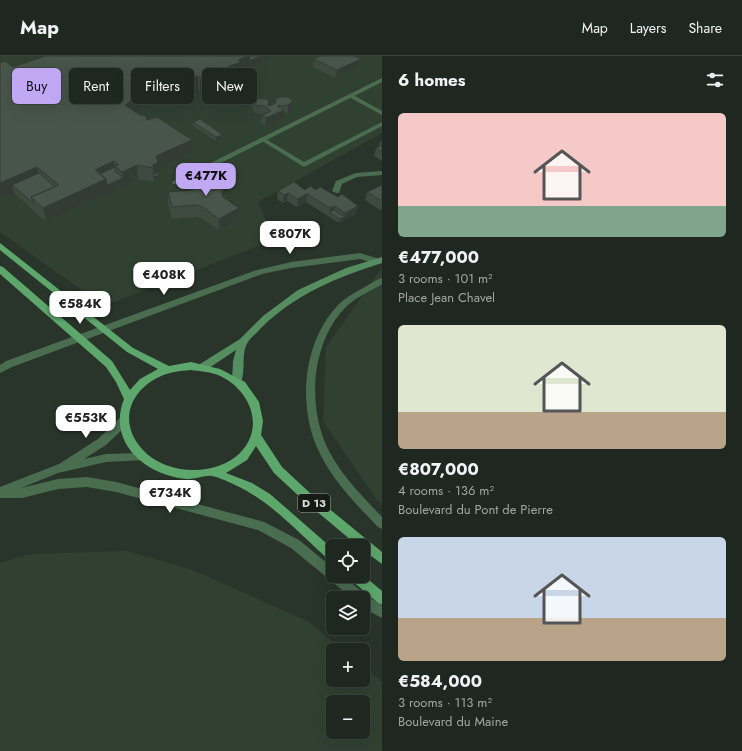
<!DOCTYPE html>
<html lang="en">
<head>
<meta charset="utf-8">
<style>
  body { margin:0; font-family:Jost,sans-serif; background:#273029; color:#f1f3f6; height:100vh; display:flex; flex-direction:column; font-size:15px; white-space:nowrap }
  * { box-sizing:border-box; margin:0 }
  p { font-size:13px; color:#a1a6a5 }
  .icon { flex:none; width:22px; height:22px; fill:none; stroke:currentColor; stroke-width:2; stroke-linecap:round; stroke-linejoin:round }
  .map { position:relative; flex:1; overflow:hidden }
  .panel { display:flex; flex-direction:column; background:#1f2820; width:360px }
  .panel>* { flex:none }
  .banner { position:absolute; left:12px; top:12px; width:310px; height:36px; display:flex; gap:8px }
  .controls { position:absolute; left:326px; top:483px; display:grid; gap:8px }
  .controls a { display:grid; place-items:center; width:44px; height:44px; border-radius:6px; background:#1f2820; box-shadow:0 4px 16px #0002,0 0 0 1px #3c443e; font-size:20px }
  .price { position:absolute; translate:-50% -34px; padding:0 9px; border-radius:8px; background:#fff; color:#222; font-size:13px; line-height:26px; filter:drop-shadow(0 1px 2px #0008) }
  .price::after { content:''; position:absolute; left:50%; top:24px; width:12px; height:9px; margin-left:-6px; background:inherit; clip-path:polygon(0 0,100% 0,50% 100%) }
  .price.active { background:#c1a8f3; color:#111 }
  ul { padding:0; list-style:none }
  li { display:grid; align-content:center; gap:8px; height:212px; padding:0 16px }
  li span { display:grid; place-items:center; height:124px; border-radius:6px; color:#555 }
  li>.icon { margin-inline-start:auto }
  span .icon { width:72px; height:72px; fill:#fffc; stroke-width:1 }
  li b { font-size:17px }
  h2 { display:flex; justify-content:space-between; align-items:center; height:48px; padding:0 16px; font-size:17px }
  .chip { padding:0 14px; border-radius:6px; background:#1f2820; box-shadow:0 4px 16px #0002,0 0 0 1px #3c443e; font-size:14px; line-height:36px }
  .chip.active { background:#c1a8f3; color:#111 }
  header { display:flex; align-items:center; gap:24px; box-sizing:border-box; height:56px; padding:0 20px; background:#1f2820; border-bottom:1px solid #3c443e }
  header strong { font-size:19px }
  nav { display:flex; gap:22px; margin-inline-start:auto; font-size:14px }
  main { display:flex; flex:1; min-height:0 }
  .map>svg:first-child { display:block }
</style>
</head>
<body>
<header>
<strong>Map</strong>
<nav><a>Map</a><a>Layers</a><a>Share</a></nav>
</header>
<main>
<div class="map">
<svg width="382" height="695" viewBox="0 0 382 695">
  <rect width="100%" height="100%" fill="#29352b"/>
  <!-- built -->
  <path fill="#304132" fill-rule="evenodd" d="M0,0H382V77L258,146L274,184L104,250L0,176Z
    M382,212V449L376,443L323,365L326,291Z
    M127,495L193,514L309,566L343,594H333V624H363V610L382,626V695H0V507L30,498ZM333,646H363V676H333Z"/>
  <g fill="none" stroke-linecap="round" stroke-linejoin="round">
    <!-- service -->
    <path fill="#4a6d50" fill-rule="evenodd" d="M349,39H353L382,55V59L349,41Z
      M382,66V70L304,111L259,83L264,82L304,106Z
      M382,222V228C369,236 354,242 344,253C310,289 307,355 330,397C343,421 363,441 382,461V473L378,471C355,447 329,421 316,389C298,345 304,285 338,249C345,242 354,237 363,232C369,229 375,224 382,222Z"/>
    <!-- minor -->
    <path fill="#4a6d50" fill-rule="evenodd" d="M382,22V26L179,128H173L172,126Z
      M382,115V119L357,121L342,128L339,137H336L332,135L336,125L356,117Z
      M360,197L379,203L380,205L376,208L360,203L291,212L262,218L12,311L0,317V309L6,305L257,214L291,206Z
      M124,361L128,362L129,365L128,368L106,389L84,403L106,398L141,397L145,398L146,401L145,404L106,406L58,417L21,432L58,423L87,421L116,426L264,466L299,484L333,512V520H343L366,539L382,550V562L363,552V542H352L291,492L258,474L116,436L87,431L58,433L22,442H0V431L59,408L98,383L120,362Z"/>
    <!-- secondary -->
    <path fill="#558d60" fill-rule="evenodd" d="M382,201V207C337,221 294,239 260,273C257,277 251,281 248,286C240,298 247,316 240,328L237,329L232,325L233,305L236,294L206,314H200L198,311L200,308L240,283L263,260L298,234L346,212Z"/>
    <!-- primary -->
    <path fill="#5da66c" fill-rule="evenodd" d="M0,187L133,292L169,310L191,306L220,313L245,326L259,346L263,365L261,379L282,411L310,437L382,496V508L363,494V490H358L302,443L274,417L256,390L247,404L226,417L252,427L270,438L333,493V505L329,504C302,480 276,451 245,434C238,430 219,421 212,420C204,419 194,424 185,423C144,418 107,386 124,343L116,326L106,311L0,218V210L3,211L112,305L130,334L140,323L158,313L127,296L0,194ZM191,314C199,315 210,316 218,319C249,332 267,371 239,398C214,421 165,419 142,393C119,368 128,336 159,321C169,316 180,315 191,314Z
      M363,519L382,535V549L378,547L351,524L349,520Z"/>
  </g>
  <!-- wall -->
  <path fill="#3e4940" d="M274,2L240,16V19L223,26V30L217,33L213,30L200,35L198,34L160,49L153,45L136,56L147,64L192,98L159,113L160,123L154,126L138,123L46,166L14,137L0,143L13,11Z
    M314,3H361L359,11L335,22L313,11Z
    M275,43L293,45L292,53L288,57H284V62L265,70L261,68V60L265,58L254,57L252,52V44L269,50L275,47Z
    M193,66L223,79L222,84L216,85L193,70Z
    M382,85V105L374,100L376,92L379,90L380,86Z
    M229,123L228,134L225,142L238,164L219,174L203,163L196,161L172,163L168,148V136L190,134V132H197Z
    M382,129V153L380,154L365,144L367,136Z
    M316,134L356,158L339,167L306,146L297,151L287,145L283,147L277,143L278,135Z"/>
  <!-- shaded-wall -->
  <path fill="#323c34" d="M248,0H274V2L240,16V19L223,26V30L217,33L218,19L219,14L238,4Z
    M361,3L359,11L335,22L337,14Z
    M213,17V30L200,35V22Z
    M198,20V34L164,48L163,34Z
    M152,31L153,45L126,63L125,49Z
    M160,32V45L164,43V48L160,49V45L156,43V33Z
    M293,45L292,53L288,57V49Z
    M284,54V62L265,70L266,62Z
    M223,79L222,84L216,85V81Z
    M192,84V98L159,113L160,123L154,126L153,109L156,100Z
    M114,105L115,119L123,122L122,116L137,109L138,123L46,166L43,152L95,114Z
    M37,111L40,125L12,129L14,137L0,143V127Z
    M229,123L228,134L221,149L222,137Z
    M288,137L287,145L283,147L284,139Z
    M307,138L306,146L297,151L298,143Z
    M335,150L333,158L329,156V161L330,152Z
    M358,150L356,158L339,167L340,163L345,161V157Z
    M239,152L238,164L219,174V163Z"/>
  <!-- building -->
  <path fill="#48554a" stroke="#323c34" d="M45,0H248L238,4L241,6L219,14L223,17L218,19L213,17L200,22L198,20L163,34L160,32L156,33L152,31L125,49L140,59H145L147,64L157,61L192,84L156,100L158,106L153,109V112L137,109L122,116L115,110L119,109L114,105L95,114L106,123L43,152L31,141L59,129L37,111L0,127V7L5,5L13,11Z
    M250,0H262L249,5Z
    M320,0H354L361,3L337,14L314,3Z
    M160,41L164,43L160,45L156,43Z
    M280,41H288L293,45L288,49L277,50L284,54L266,62L261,60L271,55L265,50L254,49L252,44L259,42L266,43L269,45L268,49L269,50L276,47L275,43Z
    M200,63L223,79L216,81L193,66Z
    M382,89V96L376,92Z
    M115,111V112L116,116L123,122L107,129L106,123L100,118Z
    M159,116V119L154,121L153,119Z
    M39,117L55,131L31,141L33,147L12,129Z
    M206,118L229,123L222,137L223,141L239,152L219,163L203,151L196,149L172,151L168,136L193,134L190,132L194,129L197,132Z
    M294,126L305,134L310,130L316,134L320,131L338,141L342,138L358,150L345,157L335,150L330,152L307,138L298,143L288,137L284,139L278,135Z
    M382,129V145L367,136Z
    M334,154L345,161L340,163L329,156Z"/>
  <g text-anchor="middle" stroke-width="3" stroke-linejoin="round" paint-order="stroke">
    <!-- shield labels -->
    <rect fill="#161b17" stroke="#9da49e" stroke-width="1" x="298" y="438" width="32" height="18" rx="3"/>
    <g font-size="11" font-weight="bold" fill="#d7dfd8">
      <text x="314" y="451">D 13</text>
    </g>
  </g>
</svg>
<div class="controls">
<a><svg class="icon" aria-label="locate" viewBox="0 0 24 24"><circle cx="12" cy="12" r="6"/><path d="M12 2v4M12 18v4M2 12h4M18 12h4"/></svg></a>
<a><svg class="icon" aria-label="layers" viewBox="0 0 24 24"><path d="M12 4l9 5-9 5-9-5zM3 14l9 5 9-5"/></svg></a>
<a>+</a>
<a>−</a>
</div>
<b class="price active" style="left:206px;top:141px">€477K</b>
<b class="price" style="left:290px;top:199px">€807K</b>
<b class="price" style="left:164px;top:240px">€408K</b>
<b class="price" style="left:80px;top:269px">€584K</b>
<b class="price" style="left:86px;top:383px">€553K</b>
<b class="price" style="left:170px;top:458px">€734K</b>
<div class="banner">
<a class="chip active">Buy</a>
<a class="chip">Rent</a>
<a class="chip">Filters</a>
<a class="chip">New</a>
</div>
</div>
<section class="panel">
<h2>6 homes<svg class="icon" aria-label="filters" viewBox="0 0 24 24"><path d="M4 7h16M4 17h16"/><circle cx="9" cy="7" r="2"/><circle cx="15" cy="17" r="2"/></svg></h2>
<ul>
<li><span style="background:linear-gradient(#f6c9c9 75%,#7fa58c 0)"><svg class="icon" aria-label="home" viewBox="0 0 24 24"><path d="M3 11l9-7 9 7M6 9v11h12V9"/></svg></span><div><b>€477,000</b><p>3 rooms · 101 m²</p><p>Place Jean Chavel</p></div></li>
<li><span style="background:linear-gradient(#dfe7d0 70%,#b9a48a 0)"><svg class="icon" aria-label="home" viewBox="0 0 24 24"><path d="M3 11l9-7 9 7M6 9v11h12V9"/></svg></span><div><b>€807,000</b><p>4 rooms · 136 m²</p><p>Boulevard du Pont de Pierre</p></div></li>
<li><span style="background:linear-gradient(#c9d6e8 65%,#b9a48a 0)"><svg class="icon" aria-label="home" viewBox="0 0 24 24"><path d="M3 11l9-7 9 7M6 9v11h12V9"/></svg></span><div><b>€584,000</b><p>3 rooms · 113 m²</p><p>Boulevard du Maine</p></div></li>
</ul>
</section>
</main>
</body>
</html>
